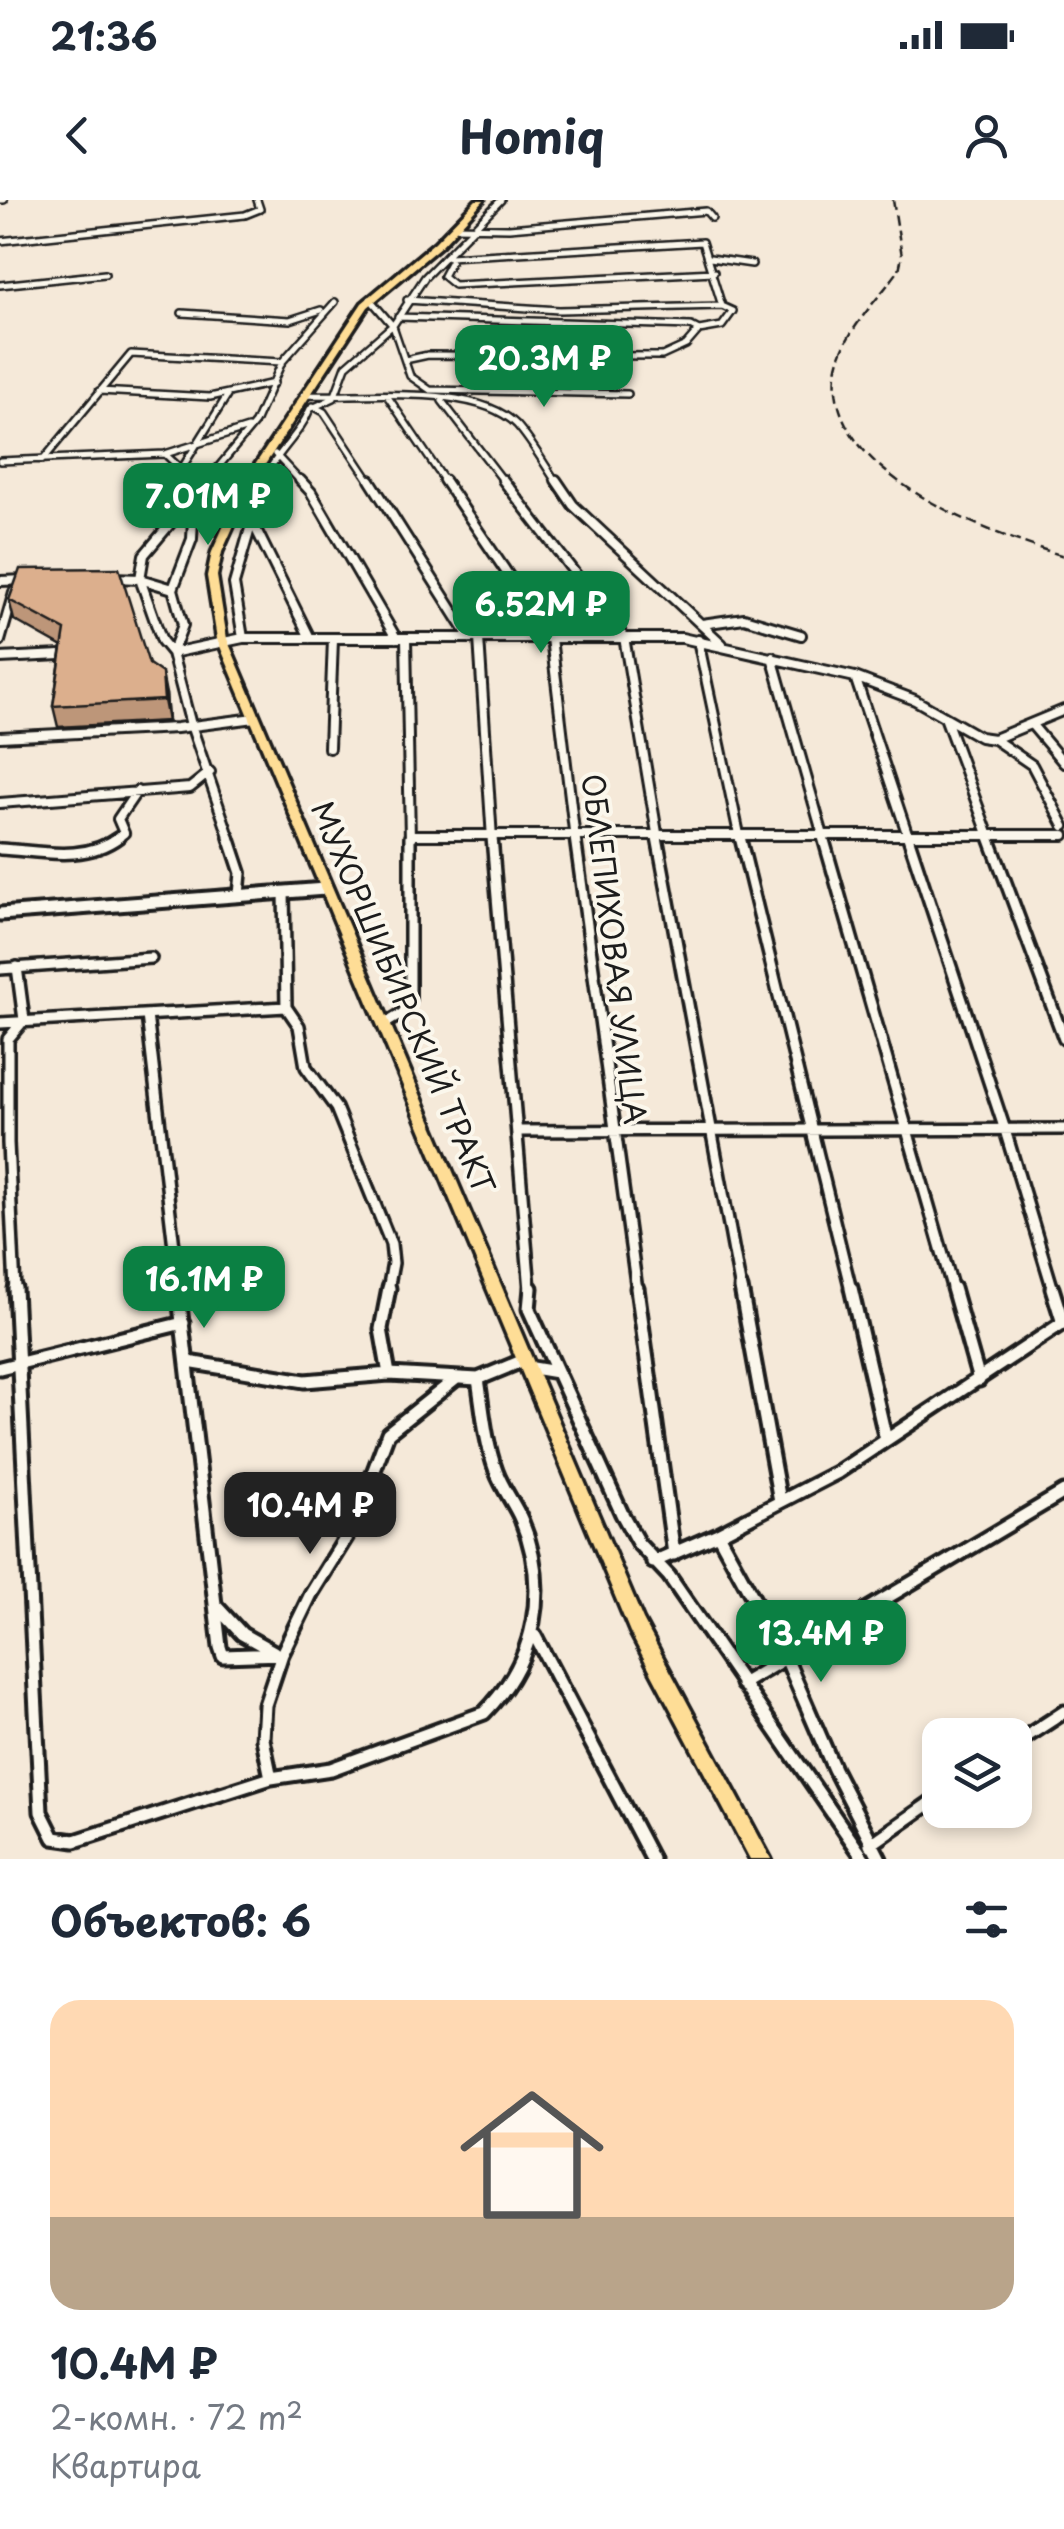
<!DOCTYPE html>
<html lang="ru">
<head>
<meta charset="utf-8">
<style>
  body { margin:0; font-family:"Playpen Sans",sans-serif; background:#f6f6f7; color:#1f2937; height:100vh; display:flex; flex-direction:column; font-size:38px; white-space:nowrap }
  * { box-sizing:border-box; margin:0 }
  p { font-size:32px; color:#747a83 }
  .icon { flex:none; width:55px; height:55px; fill:none; stroke:currentColor; stroke-width:2; stroke-linecap:round; stroke-linejoin:round }
  .map { position:relative; height:1659px; overflow:hidden }
  .sheet { display:flex; flex-direction:column; background:#fff; flex:1 }
  .sheet>* { flex:none }
  .controls { position:absolute; left:922px; top:1518px; display:grid; gap:20px }
  .controls a { display:grid; place-items:center; width:110px; height:110px; border-radius:20px; background:#fff; box-shadow:0 5px 15px #0003; font-size:50px }
  .price { position:absolute; translate:-50% -85px; padding:0 22px; border-radius:20px; background:#0b8043; color:#fff; font-size:32px; line-height:65px; filter:drop-shadow(0 2px 5px #0008) }
  .price::after { content:''; position:absolute; left:50%; top:60px; width:30px; height:22px; margin-left:-15px; background:inherit; clip-path:polygon(0 0,100% 0,50% 100%) }
  .price.current { background:#222; color:#fff }
  ul { padding:0; list-style:none }
  li { display:grid; align-content:center; gap:20px; height:530px; padding:0 50px }
  li+li { border-top:2px solid #e0e1e3 }
  li span { display:grid; place-items:center; height:310px; border-radius:30px; color:#555 }
  li>.icon { margin-inline-start:auto }
  span .icon { width:180px; height:180px; fill:#fffc; stroke-width:1 }
  li b { font-size:42px }
  h2 { display:flex; justify-content:space-between; align-items:center; height:120px; padding:0 50px; font-size:42px }
  .status { display:flex; justify-content:space-between; align-items:center; height:70px; padding:0 50px; background:#fff; direction:ltr }
  .status svg { height:28px; fill:currentColor }
  header { display:flex; justify-content:space-between; align-items:center; height:130px; padding:0 50px; background:#fff; font-size:45px; font-weight:700 }
  .map>svg:first-child { display:block }
</style>
</head>
<body>
<div class="status"><b>21:36</b><svg viewBox="0 0 49 12"><path d="M0 12V9h3v3zM5 12V6h3v6zM10 12V3h3v9zM15 12V0h3v12zM26 1h20v11H26zM47 4h2v5h-2z"/></svg></div>
<header><svg class="icon" aria-label="back" viewBox="0 0 24 24"><path d="M15 5l-7 7 7 7"/></svg>Homiq<svg class="icon" aria-label="person" viewBox="0 0 24 24"><circle cx="12" cy="8" r="4"/><path d="M4 21q1-7 8-7t8 7"/></svg></header>
<div class="map">
<svg width="1064" height="1659" viewBox="0 0 1064 1659">
  <rect width="100%" height="100%" fill="#f5e9d9"/>
  <filter id="ink" filterUnits="userSpaceOnUse"><feTurbulence type="fractalNoise" baseFrequency=".01" numOctaves="2"/><feDisplacementMap in="SourceGraphic" scale="20" xChannelSelector="R" yChannelSelector="G"/><feConvolveMatrix kernelMatrix="1 2 1 2 8 2 1 2 1" color-interpolation-filters="sRGB"/></filter>
  <g filter="url(#ink)">
    <g fill="none" stroke-linecap="round" stroke-linejoin="round">
      <!-- minor-far3 casing -->
      <g stroke="#1c1c1c" stroke-width="10">
        <path id="minor-far3" d="M0,0H4
          M455,27L509,28L706,11L712,18
          M0,41L245,15L260,9L257,0
          M449,57L702,42L722,106
          M710,58L752,64
          M451,61L443,76L454,85L714,72
          M0,85L105,74
          M370,99L393,126L410,176L430,190L628,194
          M407,100L559,110L722,106L733,111L722,126L699,130
          M182,113L290,120L321,110
          M398,117L691,126L699,130L686,145L662,156L428,155L405,160
          M99,191L210,197L274,183
          M303,195C358,198 476,182 517,225C532,242 544,264 557,283
          M388,197L446,283
          M442,201L505,283
          M313,206L324,212L371,283
          M165,254L196,283
          M275,254L302,283
          M43,260L131,154L282,162
          M0,261L165,254L248,228
          M182,268L227,196
          M205,283L255,223L282,162L335,102
          M263,283C273,255 299,237 310,209L334,198L346,166L394,124L425,77L501,0"/>
      </g>
      <!-- minor-far2 casing -->
      <g stroke="#1c1c1c" stroke-width="14">
        <path id="minor-far2" d="M193,280L200,287
          M207,280L144,355L140,379L162,441L172,453L191,525L230,639
          M300,280L311,292L396,438
          M370,280L470,438
          M444,280L551,438L575,639
          M503,280L624,437L658,639
          M556,280L573,305L722,444
          M252,321L310,438
          M113,378L140,379L173,389
          M0,381L27,380
          M702,424L744,418L801,435
          M243,438L234,384L264,280
          M406,438L410,639
          M479,438L492,639
          M698,440L740,639
          M0,441L14,392
          M172,453L243,438H682L855,477L915,500L980,537L994,539L1064,510
          M172,453L183,425L173,389L192,339L194,298
          M772,457L824,639
          M0,458L61,455
          M855,477L909,639
          M945,517L990,639
          M1032,525L1064,563
          M0,537L177,528L255,518
          M994,539L1032,565L1064,626
          M329,548L333,439
          M0,603L190,588L210,572
          M410,635H1064
          M116,639L124,633L118,619L137,591"/>
      </g>
      <!-- minor-far1 casing -->
      <g stroke="#1c1c1c" stroke-width="16">
        <path id="minor-far1" d="M229,637L241,673L239,695
          M492,637L530,1090
          M575,637L637,1090
          M657,637L741,1090
          M740,637L851,1090
          M823,637L953,1090
          M908,637L1005,930L1053,1090
          M989,637L1064,839
          M0,649C40,651 84,663 119,637
          M284,692L286,807L299,826L306,867L336,908L391,1044L393,1063L388,1090
          M0,769L151,758
          M147,815L179,1090
          M0,823L286,807
          M383,825L403,813L410,799V637
          M519,931L1064,929
          M15,1090L8,943V839L24,820L17,767"/>
      </g>
      <!-- minor casing -->
      <g stroke="#1c1c1c" stroke-width="19">
        <path id="minor" d="M15,1088L41,1612L54,1638L75,1641L271,1578L331,1569L484,1513C536,1461 550,1388 521,1319C514,1303 502,1288 496,1271C485,1241 483,1210 478,1179
          M178,1088L220,1447L223,1456L282,1454
          M389,1088L381,1129L389,1174
          M531,1088L529,1109L622,1314L638,1343L669,1376L864,1659
          M637,1088L674,1354
          M741,1088L780,1301
          M851,1088L886,1240
          M953,1088L979,1180
          M1052,1088L1063,1123
          M188,1162L305,1181L389,1174L478,1179L524,1160
          M527,1167L557,1172
          M0,1168L183,1123
          M718,1334L786,1458L834,1569L880,1659
          M653,1362L718,1334L838,1272L1064,1122
          M217,1407L242,1434L274,1452
          M535,1436L652,1659
          M742,1484L1064,1292
          M1015,1544L1064,1512
          M271,1578L263,1539L265,1505L282,1454L311,1394L353,1326L388,1233L457,1178
          M870,1645L940,1596"/>
      </g>
      <!-- tertiary casing -->
      <g stroke="#1c1c1c" stroke-width="19">
        <path id="tertiary" d="M0,714L325,689"/>
      </g>
      <!-- primary casing -->
      <g stroke="#1c1c1c" stroke-width="7">
        <path id="primary" d="M476,0H484L441,46L368,107L253,283L222,352L217,376L227,439L643,1420L771,1659H750L630,1432L217,439L207,376L212,352L243,283L362,103L435,42Z"/>
      </g>
      <!-- minor-far3 -->
      <use href="#minor-far3" stroke="#fbf7ec" stroke-width="5"/>
      <!-- minor-far2 -->
      <use href="#minor-far2" stroke="#fbf7ec" stroke-width="8"/>
      <!-- minor-far1 -->
      <use href="#minor-far1" stroke="#fbf7ec" stroke-width="9"/>
      <!-- minor -->
      <use href="#minor" stroke="#fbf7ec" stroke-width="11"/>
      <!-- tertiary -->
      <use href="#tertiary" stroke="#fbf7ec" stroke-width="11"/>
      <!-- primary -->
      <use href="#primary" fill="#fedd96" fill-rule="evenodd"/>
      <!-- rail -->
      <path stroke="#1c1c1c" stroke-width="2.5" stroke-dasharray="10 5" stroke-linecap="butt" d="M893,0L902,56L899,70C878,100 840,135 836,173C826,275 988,333 1064,356"/>
    </g>
    <!-- wall -->
    <path fill="#bd9679" stroke="#1c1c1c" stroke-width="2.5" d="M9,400L149,464L166,494L168,521L58,527L53,506L62,447L14,420Z"/>
    <!-- shaded-wall -->
    <path fill="#9a7a63" stroke="#1c1c1c" stroke-width="2.5" d="M162,473L166,494L168,521L164,500Z"/>
    <!-- building -->
    <path fill="#dcaf8d" stroke="#1c1c1c" stroke-width="2.5" d="M119,368L149,464L162,473L164,500L53,506L65,430L9,400L20,369Z"/>
  </g>
  <g text-anchor="middle" stroke-width="8" stroke-linejoin="round" paint-order="stroke">
    <!-- street labels -->
    <g font-size="30" fill="#1c1c1c" stroke="#fbf7ec">
      <text transform="translate(613 749) rotate(83)" y="10">ОБЛЕПИХОВАЯ УЛИЦА</text>
      <text transform="translate(402 798) rotate(67)" y="10">МУХОРШИБИРСКИЙ ТРАКТ</text>
    </g>
  </g>
</svg>
<div class="controls">
<a><svg class="icon" aria-label="layers" viewBox="0 0 24 24"><path d="M12 4l9 5-9 5-9-5zM3 14l9 5 9-5"/></svg></a>
</div>
<b class="price" style="left:544px;top:210px">20.3M ₽</b>
<b class="price" style="left:208px;top:348px">7.01M ₽</b>
<b class="price" style="left:541px;top:456px">6.52M ₽</b>
<b class="price" style="left:204px;top:1131px">16.1M ₽</b>
<b class="price current" style="left:310px;top:1357px">10.4M ₽</b>
<b class="price" style="left:821px;top:1485px">13.4M ₽</b>
</div>
<section class="sheet">
<h2>Объектов: 6<svg class="icon" aria-label="filters" viewBox="0 0 24 24"><path d="M4 7h16M4 17h16"/><circle cx="9" cy="7" r="2"/><circle cx="15" cy="17" r="2"/></svg></h2>
<ul>
<li><span style="background:linear-gradient(#ffd9b3 70%,#b9a48a 0)"><svg class="icon" aria-label="home" viewBox="0 0 24 24"><path d="M3 11l9-7 9 7M6 9v11h12V9"/></svg></span><div><b>10.4M ₽</b><p>2-комн. · 72 m²</p><p>Квартира</p></div></li>
</ul>
</section>
</body>
</html>
